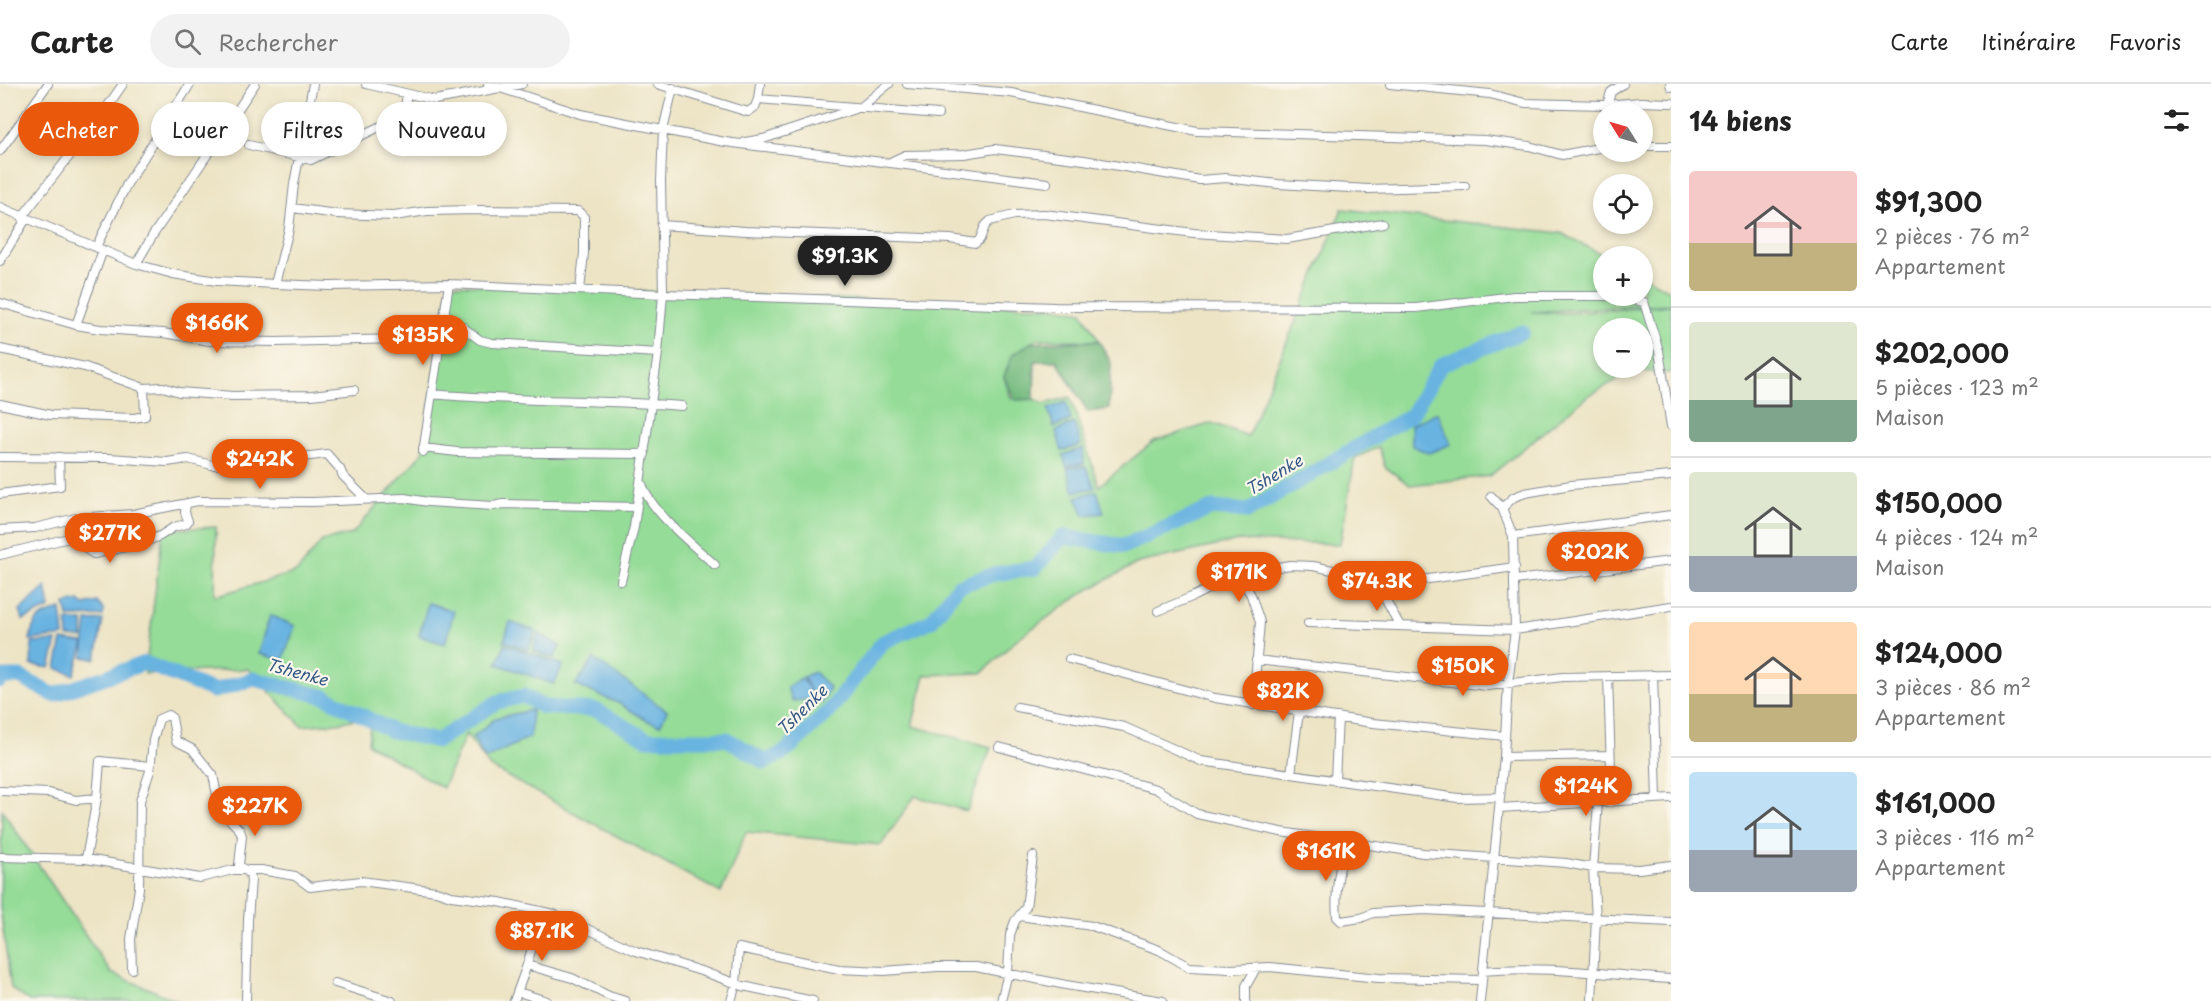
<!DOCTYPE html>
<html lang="fr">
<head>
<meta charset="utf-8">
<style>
  body { margin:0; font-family:"Playpen Sans",sans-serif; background:#f2f2f2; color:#222; height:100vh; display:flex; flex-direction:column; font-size:22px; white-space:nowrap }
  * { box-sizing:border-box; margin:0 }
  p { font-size:20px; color:#767676 }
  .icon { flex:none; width:33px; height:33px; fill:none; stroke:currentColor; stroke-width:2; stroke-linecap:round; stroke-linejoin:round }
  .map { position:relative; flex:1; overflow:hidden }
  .side { display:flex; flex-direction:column; background:#fff; width:540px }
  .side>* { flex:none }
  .banner { position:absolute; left:18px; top:18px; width:570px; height:54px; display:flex; gap:12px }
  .needle { width:39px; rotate:307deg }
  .controls { position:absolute; left:1593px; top:18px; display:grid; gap:12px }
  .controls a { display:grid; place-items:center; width:60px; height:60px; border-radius:50%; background:#fff; box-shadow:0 3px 9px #0003; font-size:30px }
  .price { position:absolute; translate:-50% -51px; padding:0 14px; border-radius:21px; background:#ea580c; color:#fff; font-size:20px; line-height:39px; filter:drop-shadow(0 2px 3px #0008) }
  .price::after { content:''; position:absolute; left:50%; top:36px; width:18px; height:14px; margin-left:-9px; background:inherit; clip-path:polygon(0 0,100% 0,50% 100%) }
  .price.on { background:#222; color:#fff }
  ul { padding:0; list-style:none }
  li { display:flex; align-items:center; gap:18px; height:150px; padding:0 18px }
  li+li { border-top:2px solid #e0e0e0 }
  li span { display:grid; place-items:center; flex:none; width:168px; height:120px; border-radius:6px; color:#555 }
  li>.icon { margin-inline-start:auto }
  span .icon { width:72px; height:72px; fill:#fffc; stroke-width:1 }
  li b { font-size:26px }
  h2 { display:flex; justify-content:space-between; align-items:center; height:72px; padding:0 18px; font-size:26px }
  .pill { padding:0 21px; border-radius:27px; background:#fff; box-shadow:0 3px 9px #0003; font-size:21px; line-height:54px }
  .pill.on { background:#ea580c; color:#fff }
  header { display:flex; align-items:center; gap:36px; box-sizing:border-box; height:84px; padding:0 30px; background:#fff; border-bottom:2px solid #e0e0e0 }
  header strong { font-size:28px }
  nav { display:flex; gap:33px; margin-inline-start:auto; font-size:21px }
  .search { width:420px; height:54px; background:#f2f2f2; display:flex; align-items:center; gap:15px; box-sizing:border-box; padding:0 21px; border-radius:33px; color:#767676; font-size:22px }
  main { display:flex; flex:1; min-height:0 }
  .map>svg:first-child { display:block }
</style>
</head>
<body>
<header>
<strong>Carte</strong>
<div class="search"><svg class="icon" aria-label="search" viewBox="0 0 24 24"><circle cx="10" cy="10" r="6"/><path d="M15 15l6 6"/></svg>Rechercher</div>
<nav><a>Carte</a><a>Itinéraire</a><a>Favoris</a></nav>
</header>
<main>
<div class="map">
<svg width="1671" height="917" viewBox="0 0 1671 917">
  <rect width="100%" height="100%" fill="#fbf7ec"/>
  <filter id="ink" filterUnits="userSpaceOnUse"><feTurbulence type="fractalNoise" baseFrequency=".0167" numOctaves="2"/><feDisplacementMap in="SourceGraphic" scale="12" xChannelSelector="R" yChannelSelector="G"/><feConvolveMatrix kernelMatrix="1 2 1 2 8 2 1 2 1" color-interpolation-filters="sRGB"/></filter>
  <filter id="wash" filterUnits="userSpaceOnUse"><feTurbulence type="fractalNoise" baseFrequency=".008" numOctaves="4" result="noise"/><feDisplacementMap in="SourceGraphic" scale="24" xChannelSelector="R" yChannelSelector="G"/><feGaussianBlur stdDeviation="1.35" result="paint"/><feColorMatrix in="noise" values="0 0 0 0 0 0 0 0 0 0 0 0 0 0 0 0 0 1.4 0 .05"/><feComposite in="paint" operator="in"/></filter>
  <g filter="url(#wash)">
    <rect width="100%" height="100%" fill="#ede4c5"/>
    <!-- green -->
    <path fill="#94dc97" stroke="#58867a" stroke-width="1.5" fill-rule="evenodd" d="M1342,125L1561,149L1605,172H1604V212H1642L1643,192L1671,207V220L1531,228L1571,229L1671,221V289L1633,287L1586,313L1490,392L1410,401L1385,383L1379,363L1355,374L1340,460L1238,457L1138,479L1086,507L1017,555L982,589L925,591L912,642L991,663L967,727L915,712L881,761L746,748L721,809L490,683L466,650L443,704L368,660L371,632L337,639L302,642L248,585L145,590L163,446L216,443L215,512L297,488L322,457L352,450L423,368L449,200L1055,223L1082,228L1099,257L1037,255L1012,271L1004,293L1011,314L1034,315L1044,320L1070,313L1099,402L1154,357L1212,339L1248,352ZM1604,244H1642V284H1604Z
      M2,726L111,889L178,917H29L11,904L0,823Z"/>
    <!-- forest -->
    <path fill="#77bc80" stroke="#49766f" stroke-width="1.5" d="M1099,257L1111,279L1109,325L1088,328L1057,277H1035L1034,315L1015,316L1004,293L1012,271L1030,259Z"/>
    <!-- water -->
    <path fill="#69b3e1" stroke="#4271a0" stroke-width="1.5" d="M1066,318L1071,336L1054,343L1048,325Z
      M1437,328L1451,360L1429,369L1412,362L1411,341Z
      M1074,339L1081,361L1062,367L1056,347Z
      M1083,364L1084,380L1066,382L1063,371Z
      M1086,383L1095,404L1074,408L1067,384Z
      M1097,407L1104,429L1084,431L1076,413Z
      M46,503L50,524L23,536L20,526Z
      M79,517L84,521L97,518L104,526L103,532L68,533L65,520Z
      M428,519L454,527L445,560L419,552Z
      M61,525L64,552L30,556C33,533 41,532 61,525Z
      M270,531L295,542L283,576L259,570Z
      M103,536L96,575L83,573L87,537Z
      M67,537H83V554L68,553Z
      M510,538L535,547L529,566L504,557Z
      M538,549L560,562L554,574L533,567Z
      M62,556L84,559L74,591L56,584Z
      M57,557L50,584L31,581L32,559Z
      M505,560L563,581L554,600L497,580Z
      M594,575L667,627L660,641L648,637L620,620L575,601Z
      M814,588L830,604L821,619C813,615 809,601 803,593Z
      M801,594L809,604L814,615L792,617L787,603Z
      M532,626L530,653L485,675L473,653L496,634Z"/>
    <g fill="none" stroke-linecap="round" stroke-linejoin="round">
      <!-- river -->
      <path stroke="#69b3e1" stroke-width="15" d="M0,597L4,593H20L54,611L145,579L214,607L254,595L326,613L392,647L437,657L497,618L524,612L543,623L596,626L647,655H727L765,678L786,667L830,626L883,558L931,537L958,502L994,490L1035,484L1063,453L1124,462L1212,424L1248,427L1411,331L1441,281L1522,248"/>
    </g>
  </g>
  <g filter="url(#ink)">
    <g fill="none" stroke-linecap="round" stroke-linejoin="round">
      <!-- street casing -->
      <g stroke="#848a92" stroke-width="10">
        <path id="street" d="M366,0L435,16L522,0
          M488,0L580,30L725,58L1047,99
          M657,0L748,28L755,23L758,15L938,30
          M907,0L1011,9L1197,47L1485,56L1529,62L1562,71L1604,63
          M1390,0L1490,10L1525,19L1604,21L1641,18L1671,19
          M1670,0L1671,3
          M758,15L760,0
          M1607,21L1611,8L1623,0
          M745,58L763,55L861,23L889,0
          M249,61L311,76L400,33L404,29L407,10
          M1642,62H1671
          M0,67L48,0
          M888,79L905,71L964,70L995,65L1084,76L1200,96L1225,94L1278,100L1368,105L1465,102
          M0,123L136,180L173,190L217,197L275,200L329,202L449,200L663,210L1055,223L1416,224L1514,212H1616L1644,218L1659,267L1671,342
          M292,124L337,130L394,132L427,127L477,126L578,127L584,133V169L580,206
          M22,133L103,29L123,0
          M661,141L745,147L950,155L976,159L980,155L985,142L990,137L1014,131L1044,130L1194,149L1287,155L1383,139
          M96,163L127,100L190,0
          M0,177L26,135
          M136,180L153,151L255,0
          M275,200L289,145L294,100L313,0
          M0,219L76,241L100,245L163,249L210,257L277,258L440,254
          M445,230L480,256L492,259L658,269
          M76,241L103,166
          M0,265L85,283L144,304L145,332L134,334L51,331L0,320
          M144,304L163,303L179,308L233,312L312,311L354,306
          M432,310C515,318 599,315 682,322
          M423,364L457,368L645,370
          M423,368L449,200
          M0,373L109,374L167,378L188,375L212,381L244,380L327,370L340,385L343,392L365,414
          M642,400C650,427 693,461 715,481
          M0,410L60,402L59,373
          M1502,424L1514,413L1525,409L1571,401L1671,392
          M0,446L35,444L76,434L133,430L198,417L313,418L404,414L428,418L493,422L503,420L636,423
          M1513,452L1671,431
          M0,471L73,453C83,456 85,467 94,470L139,460L160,452L174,443L186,440L188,437L185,428L186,420
          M1238,490L1251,511L1260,538L1253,621
          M1515,496L1671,477
          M621,497L634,443L658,269L663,210L661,97L663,46L673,4
          M1378,502L1400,542
          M1158,527L1194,512L1238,490L1290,481L1313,482L1352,490L1378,502L1515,483
          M1308,539L1515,546L1671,522
          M1069,575L1215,614L1373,639L1505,652
          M1256,576L1487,602L1563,593L1671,591
          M1653,591L1657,714
          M1608,592L1612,718
          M1017,623L1124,643L1201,677L1458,714L1499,713
          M999,663L1156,705L1197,730L1281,748L1423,769L1566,779L1593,784L1639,785L1671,781
          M1504,673L1610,671
          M1291,690L1299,627
          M1335,697L1338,633
          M0,707L49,709L76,716L97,714
          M1499,724L1671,714
          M1349,757C1338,779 1335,809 1337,833L1341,837L1361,834L1373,829L1424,826L1671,838
          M0,773L86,775L200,794L233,786H261L295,792L310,803L361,797L436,807L451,812L499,818L554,830L636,867L704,888L743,902L813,917
          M86,775L97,714L100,677L150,682
          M1019,832L1092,842L1159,866L1189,883L1230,885L1270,883L1379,894L1480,896
          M527,881L572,894L609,912L625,917
          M132,885L131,855L139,804L140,717L150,687L153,656L159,635L168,631L172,634L176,657L192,665L213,691L220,726L240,746L242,752L239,781L250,790L251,796L248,836L246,917
          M1483,887C1545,881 1609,891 1671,895
          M335,899L392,917
          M518,908L547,917
          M514,917L527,881L542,828
          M731,917L736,900L739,864L839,885L884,887L937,883H976L1066,901L1163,917
          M1001,917L1008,889L1010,851L1015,837L1026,823L1033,772
          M1246,917V902L1256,884
          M1480,917L1504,673L1508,599L1515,546L1513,452L1502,424L1491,412
          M1592,917L1596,834L1593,784L1598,719"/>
      </g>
      <!-- street -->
      <use href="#street" stroke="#fff" stroke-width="8"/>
    </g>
  </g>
  <g text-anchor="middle" stroke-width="4.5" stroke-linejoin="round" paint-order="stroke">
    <!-- water labels -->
    <g font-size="16" font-style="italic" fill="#325785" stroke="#fbf7ec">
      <text transform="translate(1274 391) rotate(-31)" y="6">Tshenke</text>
      <text transform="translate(297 588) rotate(15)" y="6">Tshenke</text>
      <text transform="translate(802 626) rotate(-45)" y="6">Tshenke</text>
    </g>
  </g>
</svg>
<div class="controls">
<a><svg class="needle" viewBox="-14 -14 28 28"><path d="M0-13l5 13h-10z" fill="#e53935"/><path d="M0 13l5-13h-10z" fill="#767676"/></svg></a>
<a><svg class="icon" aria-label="locate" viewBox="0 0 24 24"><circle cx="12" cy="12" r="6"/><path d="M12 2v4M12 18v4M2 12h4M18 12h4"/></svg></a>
<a>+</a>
<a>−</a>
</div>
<b class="price on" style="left:845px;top:203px">$91.3K</b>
<b class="price" style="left:217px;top:270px">$166K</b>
<b class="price" style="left:423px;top:282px">$135K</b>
<b class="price" style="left:260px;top:406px">$242K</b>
<b class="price" style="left:110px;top:480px">$277K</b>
<b class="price" style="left:1595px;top:499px">$202K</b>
<b class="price" style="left:1239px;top:519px">$171K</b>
<b class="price" style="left:1377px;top:528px">$74.3K</b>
<b class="price" style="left:1463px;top:613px">$150K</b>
<b class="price" style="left:1283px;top:638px">$82K</b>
<b class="price" style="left:1586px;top:733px">$124K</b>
<b class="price" style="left:255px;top:753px">$227K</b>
<b class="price" style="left:1326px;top:798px">$161K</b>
<b class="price" style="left:542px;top:878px">$87.1K</b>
<div class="banner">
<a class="pill on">Acheter</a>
<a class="pill">Louer</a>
<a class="pill">Filtres</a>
<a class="pill">Nouveau</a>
</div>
</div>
<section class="side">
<h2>14 biens<svg class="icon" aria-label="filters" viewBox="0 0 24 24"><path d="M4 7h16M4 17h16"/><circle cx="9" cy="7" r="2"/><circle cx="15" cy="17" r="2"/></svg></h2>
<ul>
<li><span style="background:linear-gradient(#f6c9c9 60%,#c2b280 0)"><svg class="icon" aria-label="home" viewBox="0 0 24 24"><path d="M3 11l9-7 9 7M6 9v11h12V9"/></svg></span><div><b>$91,300</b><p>2 pièces · 76 m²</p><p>Appartement</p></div></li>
<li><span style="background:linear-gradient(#dfe7d0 65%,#7fa58c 0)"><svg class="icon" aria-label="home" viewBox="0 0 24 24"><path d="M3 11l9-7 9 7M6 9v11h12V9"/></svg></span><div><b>$202,000</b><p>5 pièces · 123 m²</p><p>Maison</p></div></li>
<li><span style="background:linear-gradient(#dfe7d0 70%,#9aa5b1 0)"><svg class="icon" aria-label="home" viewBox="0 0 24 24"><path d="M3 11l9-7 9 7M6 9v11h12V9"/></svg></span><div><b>$150,000</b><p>4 pièces · 124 m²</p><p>Maison</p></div></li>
<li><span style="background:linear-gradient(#ffd9b3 60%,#c2b280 0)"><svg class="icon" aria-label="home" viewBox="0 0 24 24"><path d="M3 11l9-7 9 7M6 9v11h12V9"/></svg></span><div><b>$124,000</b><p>3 pièces · 86 m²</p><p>Appartement</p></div></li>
<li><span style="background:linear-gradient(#bfe0f5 65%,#9aa5b1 0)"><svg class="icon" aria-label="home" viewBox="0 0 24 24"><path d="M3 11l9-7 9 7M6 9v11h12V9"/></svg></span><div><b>$161,000</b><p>3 pièces · 116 m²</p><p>Appartement</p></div></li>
</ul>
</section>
</main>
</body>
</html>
